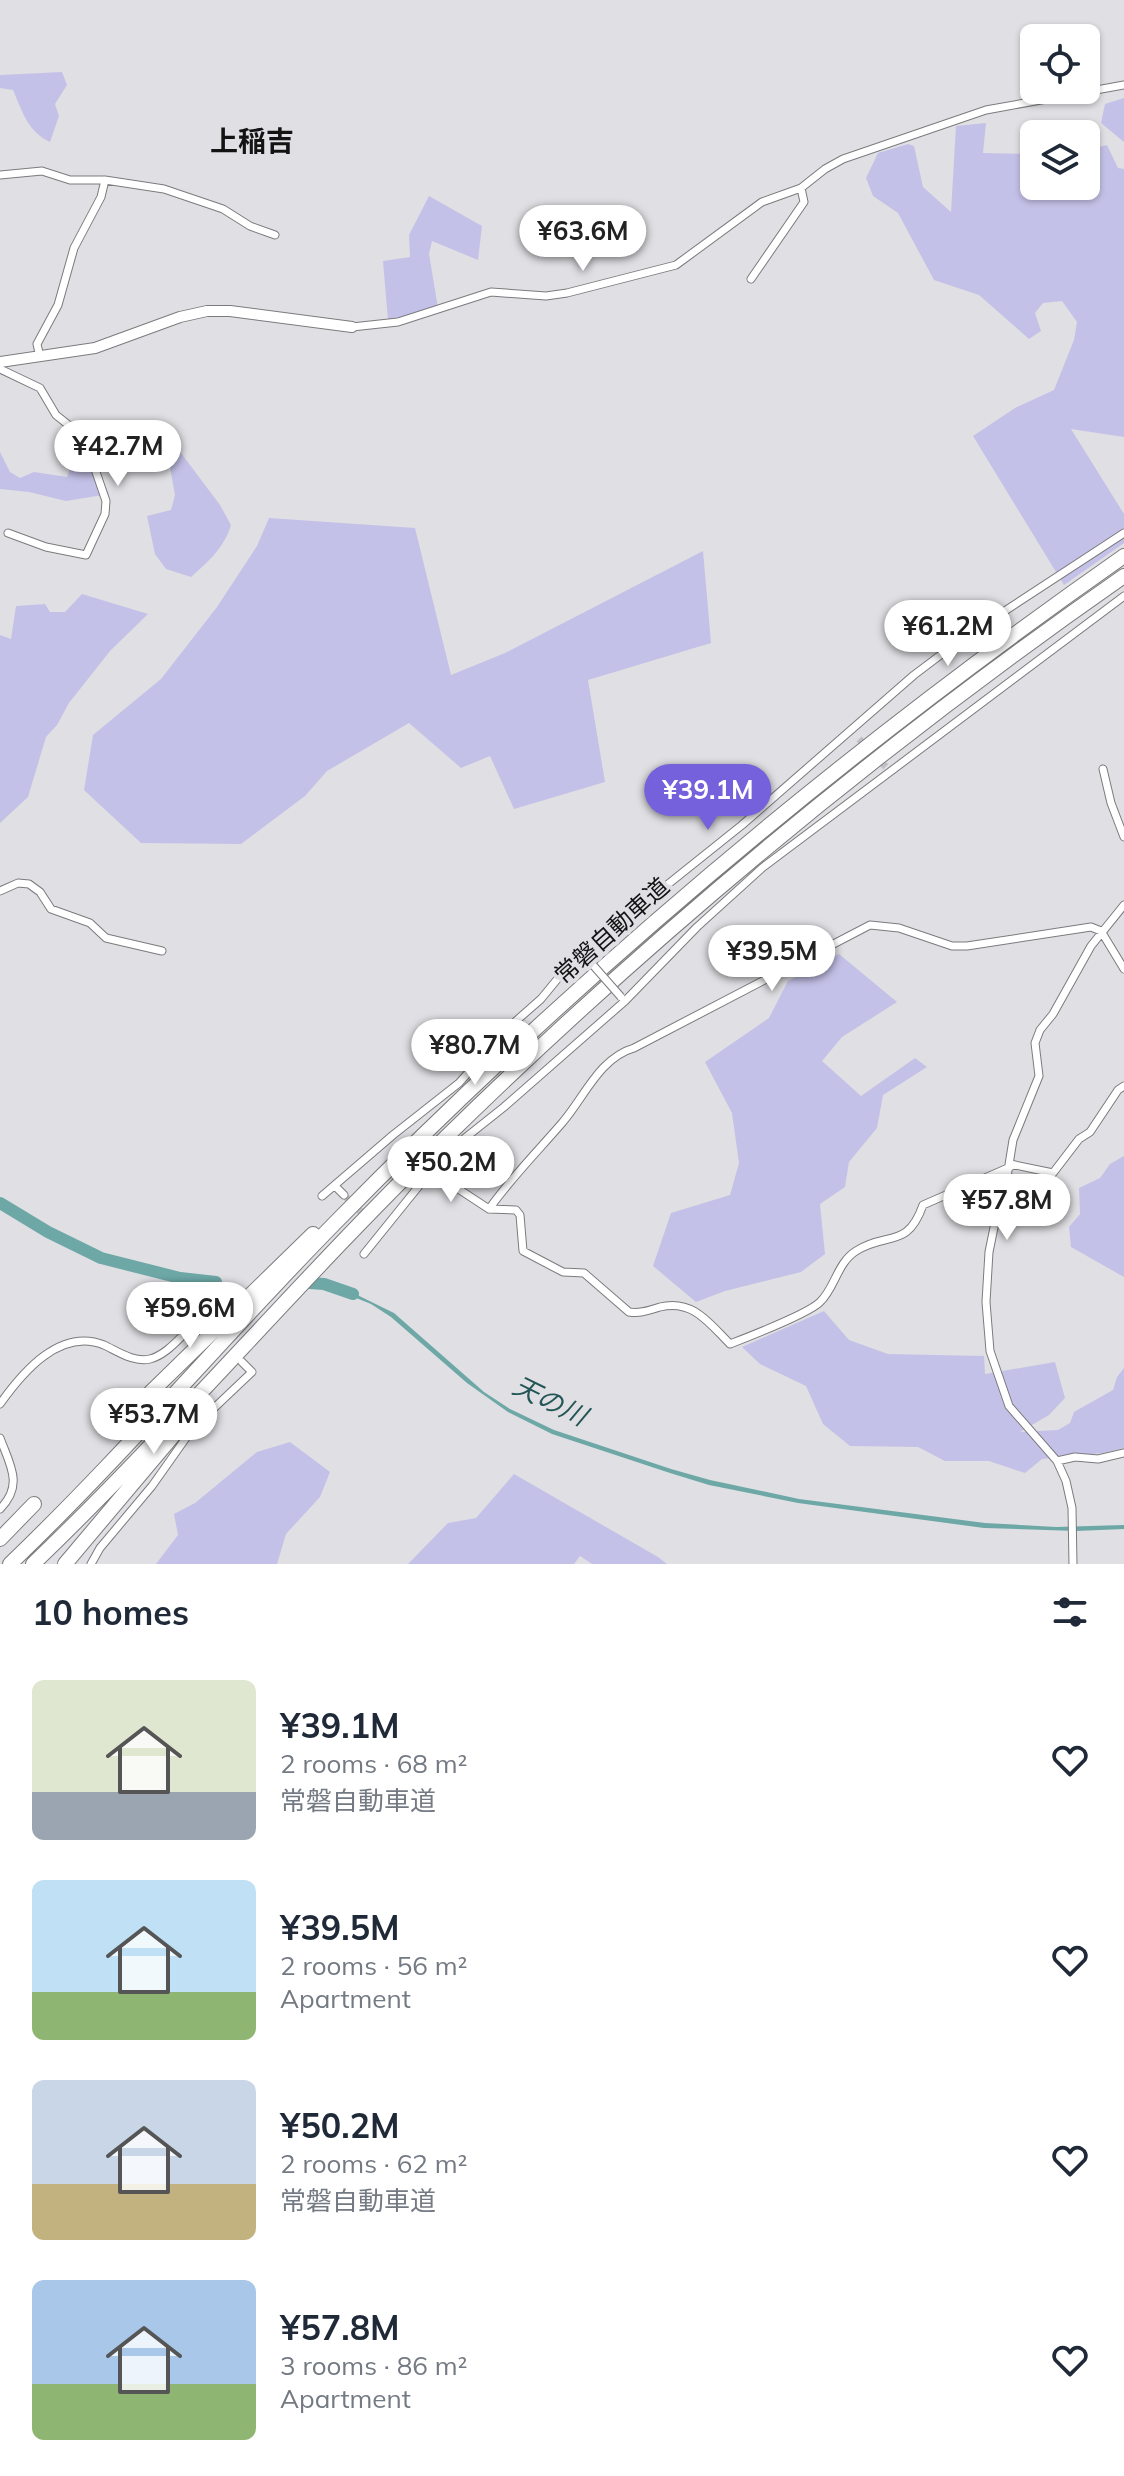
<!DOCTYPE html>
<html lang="en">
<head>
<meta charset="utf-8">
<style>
  body { margin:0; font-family:Mulish,"Noto Sans JP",sans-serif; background:#f6f6f7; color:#1f2937; height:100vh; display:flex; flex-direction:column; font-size:30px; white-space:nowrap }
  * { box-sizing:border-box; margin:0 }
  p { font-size:26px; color:#747a83 }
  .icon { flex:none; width:44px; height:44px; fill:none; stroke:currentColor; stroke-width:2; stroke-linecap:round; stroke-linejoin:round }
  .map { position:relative; height:1564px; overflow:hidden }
  .details { display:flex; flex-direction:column; background:#fff; flex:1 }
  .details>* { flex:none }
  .fabs { position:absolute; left:1020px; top:24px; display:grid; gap:16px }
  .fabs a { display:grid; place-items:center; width:80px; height:80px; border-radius:12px; background:#fff; box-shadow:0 2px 6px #0004; font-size:40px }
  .price { position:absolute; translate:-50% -68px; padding:0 18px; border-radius:28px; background:#fff; color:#222; font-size:26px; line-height:52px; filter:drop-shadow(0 2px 4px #0008) }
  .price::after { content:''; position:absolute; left:50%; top:48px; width:24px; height:18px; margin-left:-12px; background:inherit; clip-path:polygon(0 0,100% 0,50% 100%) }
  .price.current { background:#7461db; color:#fff }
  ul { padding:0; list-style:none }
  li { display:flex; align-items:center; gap:24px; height:200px; padding:0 32px }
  li span { display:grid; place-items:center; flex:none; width:224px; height:160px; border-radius:12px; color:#555 }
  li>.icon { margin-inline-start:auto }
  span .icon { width:96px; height:96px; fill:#fffc; stroke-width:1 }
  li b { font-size:34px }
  h2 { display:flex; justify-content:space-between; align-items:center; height:96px; padding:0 32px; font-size:34px }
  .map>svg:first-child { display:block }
</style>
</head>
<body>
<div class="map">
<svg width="1124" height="1564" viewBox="0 0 1124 1564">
  <rect width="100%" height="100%" fill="#e0dfe3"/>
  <!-- green -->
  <path fill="#c4c1e8" d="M62,72L67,85L55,104L59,116L50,142C28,132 22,111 13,90L0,88V75Z
    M1124,98V142L1101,123L1105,104Z
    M986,123L983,153L1027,154L1034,170V186H1060L1078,191V186H1086V150L1107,145L1118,168L1124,169V437L1071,429L1124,514V543L1064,585L973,436L1015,408L1054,390L1074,340L1077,322L1062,301L1043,303L1035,313L1041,331L1029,339L979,295L934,280L898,213L873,196L866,178L878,153L908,144L914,146L923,187L951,212L956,126Z
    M429,196L482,226L478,260L432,241L429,254L438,308L388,320L383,261L410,257L409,235Z
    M178,449L220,505L231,525C224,548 209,561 191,577L166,569L155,554L147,516L171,510L175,495L168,456Z
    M89,450L109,494L66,501L29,492L0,489V452L10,472L20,478L34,472L67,477L72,462Z
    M269,518L415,528L451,675L505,653L703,551L711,643L588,680L605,782L514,809L490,756L461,768L409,723L327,771L305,796L241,844L141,843L84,790L93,735L161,679L217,607L257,546Z
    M82,594L148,614L110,651L69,703L57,725L46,737L28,797L0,823V635L11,639L16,606L45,604L50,612H65Z
    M839,954L897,1002L842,1037L822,1061L861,1096L915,1058L927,1067L883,1095L877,1128L849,1162L845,1187L820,1204L825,1254L801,1272L725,1291L696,1302L653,1266L671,1213L730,1195L739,1163L732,1113L705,1062L769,1018L788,981Z
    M1124,1156V1277L1071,1247L1069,1227L1080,1214L1079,1188L1100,1178L1110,1164Z
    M824,1311L849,1340L888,1354L984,1356L985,1374L1055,1362L1065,1398L1049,1415L1020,1432L1058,1430L1070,1423L1074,1412L1113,1390L1117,1377L1124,1368V1448L1103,1453L1042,1459L1025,1473L989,1461H945L918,1447L850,1446L823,1424L806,1386L760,1364L742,1347Z
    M290,1442L330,1472L320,1497L286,1534L277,1564H156L178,1535L174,1514L195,1503L257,1452Z
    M514,1474L658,1557L667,1564H592L580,1556L574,1564H408L448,1523L476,1518Z"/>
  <!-- water -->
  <path fill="#6da8a7" d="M341,1287L394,1313L484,1392L510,1409L554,1430L671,1469L710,1480L799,1499L985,1523L1056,1527L1124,1525V1529L1076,1531L984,1528L798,1503L709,1485L670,1473L552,1434L508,1412L467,1383L391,1317L371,1304L339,1291Z"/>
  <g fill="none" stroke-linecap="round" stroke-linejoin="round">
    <!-- river -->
    <path stroke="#6da8a7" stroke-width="12" d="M0,1203L48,1232L101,1258L180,1278L216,1282
      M310,1283L324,1284L353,1294"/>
    <!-- street-tunnel -->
    <path stroke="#c1c0c4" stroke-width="7" stroke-dasharray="7 3.5" stroke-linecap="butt" d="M859,739L886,767
      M344,1195L373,1224"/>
    <!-- street casing -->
    <g stroke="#7b7b7e" stroke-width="9">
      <path id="street" d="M0,175L42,171L70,180H105L164,189L223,209L250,226L275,235
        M751,279L804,202L801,188
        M352,327L398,322L491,292L546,296L567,293L676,265L762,202L801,188L825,169L843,159L986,110L1124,85
        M40,357L37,344L58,305L74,248L101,197L105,180
        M0,369L40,388L56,415L81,435L86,443L106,501L105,514L86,555L46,547L8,533
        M1103,769L1111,803L1124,837
        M0,891L18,883L29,884L40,892L51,909L90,923L106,938L162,951
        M1010,1164L1053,1173L1079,1139L1090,1132L1118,1090L1124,1086
        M431,1171L489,1209L516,1210L520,1215L523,1251L563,1272L584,1273L629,1312C640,1314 650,1310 660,1307C693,1299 709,1323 730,1344C748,1337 808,1314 820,1302C835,1288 837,1263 856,1251C887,1231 907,1250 923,1205L1010,1167
        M335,1186L344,1195
        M322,1196L393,1135L459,1083L508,1028L541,999L564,971L582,953L742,825L914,675L959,641L1124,533
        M489,1209C511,1178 537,1152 562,1123C584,1098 599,1058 634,1048L870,925L899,928L952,946H967L1091,927L1101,931L1124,969
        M364,1254L431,1171L465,1138L504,1107L625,1001L697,927L762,868L1124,596
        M0,1404C22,1373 60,1327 104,1345C117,1351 134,1363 150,1359C169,1354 183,1333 198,1321L206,1329
        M0,1438C10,1465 24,1485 0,1509
        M1057,1461L1075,1457L1098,1459L1124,1453
        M91,1564L100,1548L152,1486L193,1428L252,1372L242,1362
        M1073,1564L1072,1508L1066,1481L1057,1461L1009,1406L990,1351L986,1302L989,1252L999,1203L1006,1183L1013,1140L1039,1076L1035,1043L1040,1030L1053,1014L1091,946L1124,905"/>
    </g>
    <!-- secondary casing -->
    <g stroke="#7b7b7e" stroke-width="12">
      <path id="secondary" d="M0,362L95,348L180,317L207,311H230L352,327"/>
    </g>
    <!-- highway casing -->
    <g stroke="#7b7b7e" stroke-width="16">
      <path id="highway" d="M150,1393L313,1234
        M0,1539L34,1504
        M10,1564C123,1456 224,1336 334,1224C576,977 841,754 1124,556
        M33,1564C174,1429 300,1279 440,1143C652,935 880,746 1124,576
        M65,1564L198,1406"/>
    </g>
    <!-- street -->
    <use href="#street" stroke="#fff" stroke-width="7"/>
    <!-- secondary -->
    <use href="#secondary" stroke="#fff" stroke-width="10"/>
    <!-- highway -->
    <use href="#highway" stroke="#fff" stroke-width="14"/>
    <!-- street-bridge casing -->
    <g stroke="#7b7b7e" stroke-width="9" stroke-linecap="butt">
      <path id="street-bridge" d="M585,956L621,997"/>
    </g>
    <!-- street-bridge -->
    <use href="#street-bridge" stroke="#fff" stroke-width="7"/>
  </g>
  <g text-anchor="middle" stroke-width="8" stroke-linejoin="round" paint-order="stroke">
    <!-- street labels -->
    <g font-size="24" fill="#131314" stroke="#e0dfe3">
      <text transform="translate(612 931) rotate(-42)" y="8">常磐自動車道</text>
    </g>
    <!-- water labels -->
    <g font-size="26" font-style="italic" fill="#235656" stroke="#e0dfe3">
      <text transform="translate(550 1401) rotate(26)" y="9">天の川</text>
    </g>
    <!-- quarter labels -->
    <g font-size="28" font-weight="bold" fill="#131314" stroke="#e0dfe3">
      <text x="252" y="151">上稲吉</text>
    </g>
  </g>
</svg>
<div class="fabs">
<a><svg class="icon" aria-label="locate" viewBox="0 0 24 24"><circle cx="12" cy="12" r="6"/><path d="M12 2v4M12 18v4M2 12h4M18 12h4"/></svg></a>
<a><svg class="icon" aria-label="layers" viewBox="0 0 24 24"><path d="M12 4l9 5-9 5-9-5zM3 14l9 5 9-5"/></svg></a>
</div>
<b class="price" style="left:583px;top:273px">¥63.6M</b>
<b class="price" style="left:118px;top:488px">¥42.7M</b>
<b class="price" style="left:948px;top:668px">¥61.2M</b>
<b class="price current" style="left:708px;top:832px">¥39.1M</b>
<b class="price" style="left:772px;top:993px">¥39.5M</b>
<b class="price" style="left:475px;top:1087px">¥80.7M</b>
<b class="price" style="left:451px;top:1204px">¥50.2M</b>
<b class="price" style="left:1007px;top:1242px">¥57.8M</b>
<b class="price" style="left:190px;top:1350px">¥59.6M</b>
<b class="price" style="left:154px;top:1456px">¥53.7M</b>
</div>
<section class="details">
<h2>10 homes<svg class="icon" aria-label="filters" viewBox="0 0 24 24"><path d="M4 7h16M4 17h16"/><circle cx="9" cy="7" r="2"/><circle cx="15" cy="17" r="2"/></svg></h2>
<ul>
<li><span style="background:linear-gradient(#dfe7d0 70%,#9aa5b1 0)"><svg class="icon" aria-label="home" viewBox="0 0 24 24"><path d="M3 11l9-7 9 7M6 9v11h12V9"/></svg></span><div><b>¥39.1M</b><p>2 rooms · 68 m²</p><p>常磐自動車道</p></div><svg class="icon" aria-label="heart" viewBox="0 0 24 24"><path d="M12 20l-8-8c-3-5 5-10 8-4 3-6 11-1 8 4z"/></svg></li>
<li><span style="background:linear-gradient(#bfe0f5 70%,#8fb573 0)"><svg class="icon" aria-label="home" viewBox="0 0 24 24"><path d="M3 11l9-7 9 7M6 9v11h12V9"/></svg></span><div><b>¥39.5M</b><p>2 rooms · 56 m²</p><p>Apartment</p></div><svg class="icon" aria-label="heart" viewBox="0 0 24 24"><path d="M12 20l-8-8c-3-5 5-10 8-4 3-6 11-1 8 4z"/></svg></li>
<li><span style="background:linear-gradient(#c9d6e8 65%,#c2b280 0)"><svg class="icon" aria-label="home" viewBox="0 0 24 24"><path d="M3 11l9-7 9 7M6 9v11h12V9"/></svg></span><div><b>¥50.2M</b><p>2 rooms · 62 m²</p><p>常磐自動車道</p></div><svg class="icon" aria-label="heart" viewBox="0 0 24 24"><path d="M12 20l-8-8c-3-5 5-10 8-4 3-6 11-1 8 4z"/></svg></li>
<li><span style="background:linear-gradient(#a9c7e8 65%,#8fb573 0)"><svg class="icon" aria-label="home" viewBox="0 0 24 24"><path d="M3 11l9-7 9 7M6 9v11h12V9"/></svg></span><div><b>¥57.8M</b><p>3 rooms · 86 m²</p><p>Apartment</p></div><svg class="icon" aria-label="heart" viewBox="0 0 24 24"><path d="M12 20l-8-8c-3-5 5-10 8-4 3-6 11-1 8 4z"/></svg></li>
</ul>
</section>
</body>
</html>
